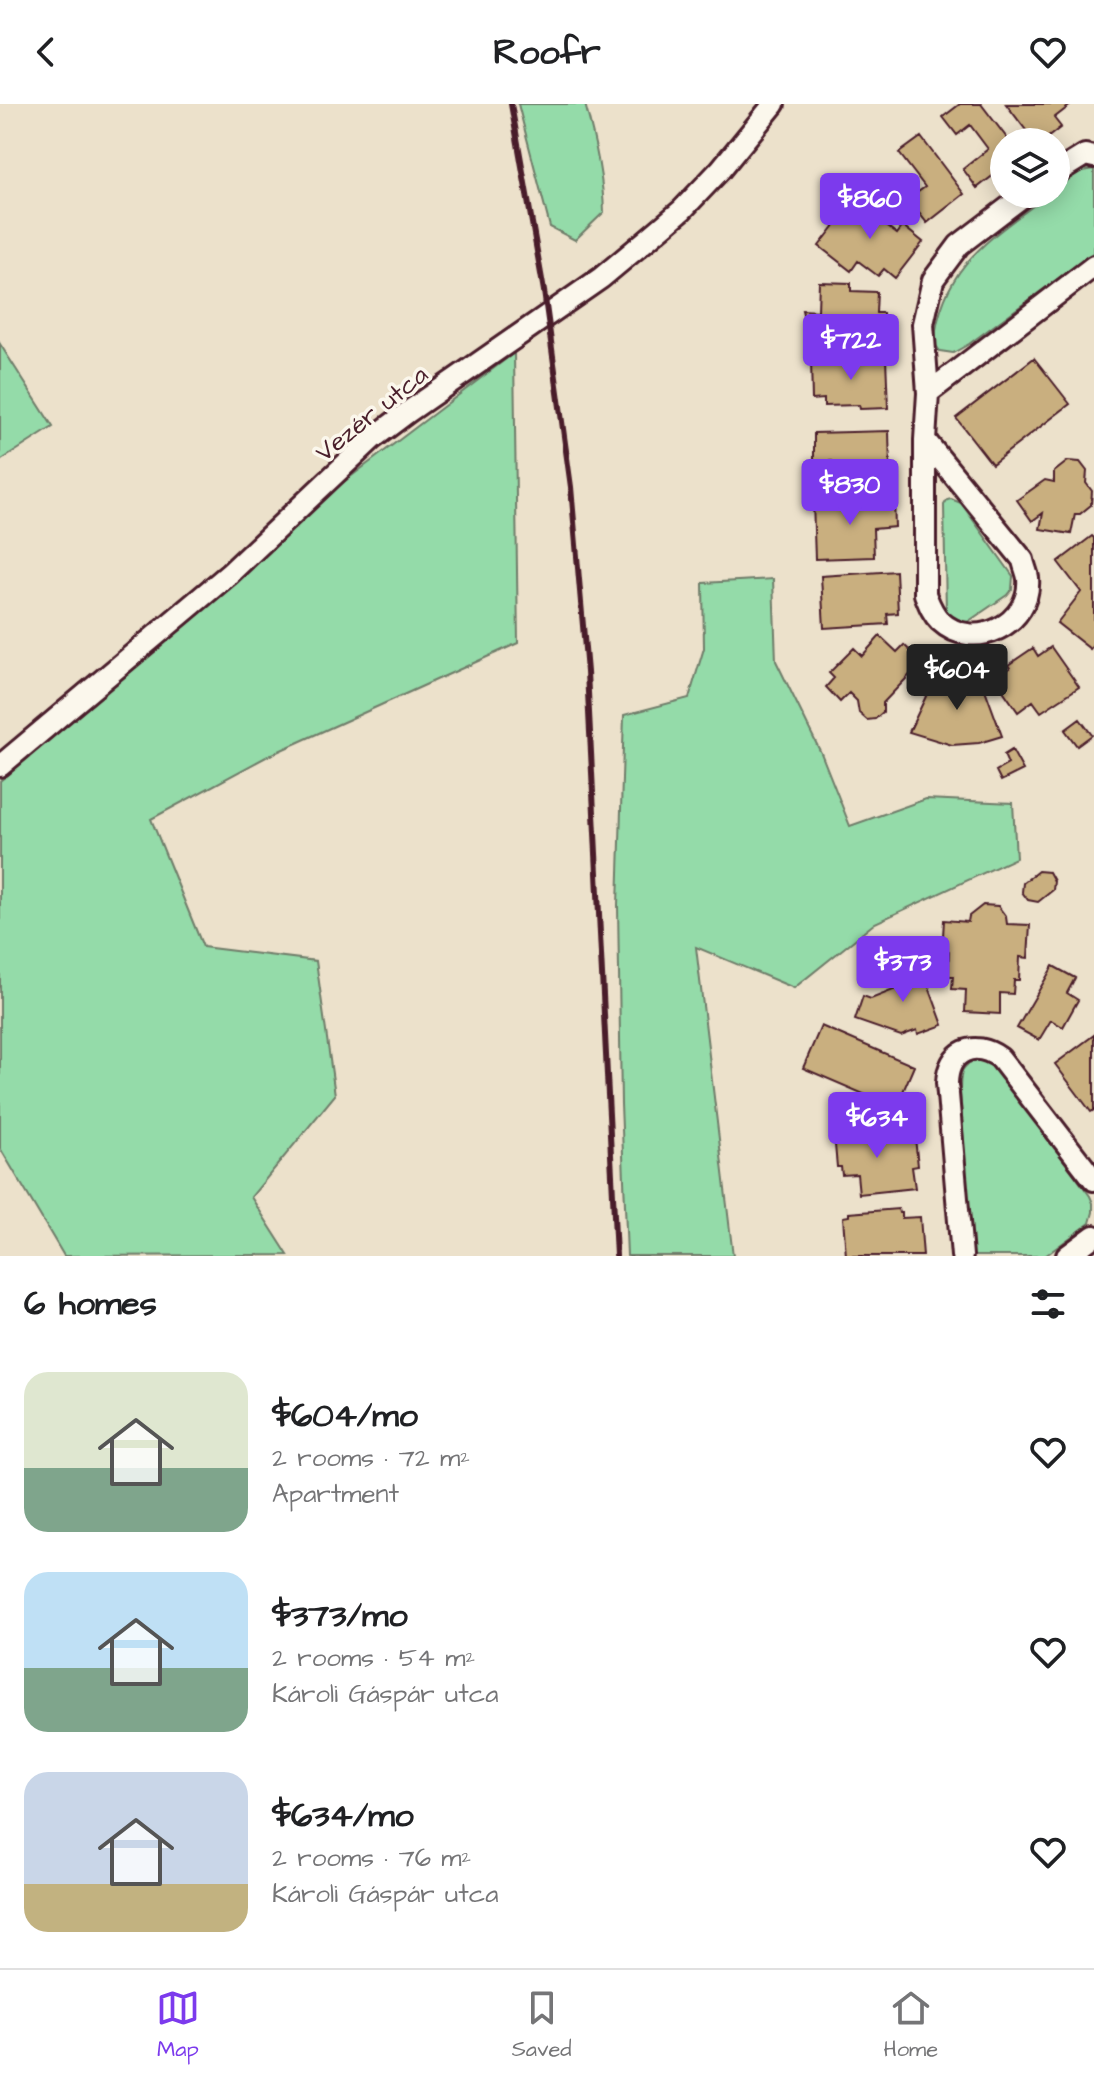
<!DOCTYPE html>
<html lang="en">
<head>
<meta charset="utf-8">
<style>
  body { margin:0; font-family:"Architects Daughter",sans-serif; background:#f2f2f2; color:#202124; height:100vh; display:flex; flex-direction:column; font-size:30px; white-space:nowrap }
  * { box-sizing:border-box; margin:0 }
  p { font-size:26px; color:#757577 }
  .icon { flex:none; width:44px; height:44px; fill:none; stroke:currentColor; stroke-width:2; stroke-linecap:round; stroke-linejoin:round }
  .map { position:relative; height:1152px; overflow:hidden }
  .details { display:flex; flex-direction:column; background:#fff; flex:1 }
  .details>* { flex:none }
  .fabs { position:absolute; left:990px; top:24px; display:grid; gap:16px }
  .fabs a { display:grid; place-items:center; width:80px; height:80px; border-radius:50%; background:#fff; box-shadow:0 4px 20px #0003; font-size:40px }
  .price { position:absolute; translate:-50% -68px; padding:0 18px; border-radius:8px; background:#7c3aed; color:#fff; font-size:26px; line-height:52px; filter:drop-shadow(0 2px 4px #0008) }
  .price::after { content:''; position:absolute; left:50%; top:48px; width:24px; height:18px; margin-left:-12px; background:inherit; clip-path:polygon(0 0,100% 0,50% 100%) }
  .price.current { background:#222; color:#fff }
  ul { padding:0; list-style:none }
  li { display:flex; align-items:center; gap:24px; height:200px; padding:0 24px }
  li span { display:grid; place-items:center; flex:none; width:224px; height:160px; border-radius:24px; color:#555 }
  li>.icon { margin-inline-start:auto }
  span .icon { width:96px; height:96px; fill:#fffc; stroke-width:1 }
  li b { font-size:34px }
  h2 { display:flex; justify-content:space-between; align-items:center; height:96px; padding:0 24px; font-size:34px }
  header { display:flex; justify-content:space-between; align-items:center; height:104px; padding:0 24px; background:#fff; font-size:36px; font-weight:800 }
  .tabs { display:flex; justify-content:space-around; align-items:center; height:112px; border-top:2px solid #e0e0e0; background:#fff; font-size:22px; color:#757577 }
  .tabs a { display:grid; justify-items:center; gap:4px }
  .tabs .current { color:#7c3aed }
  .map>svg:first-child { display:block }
</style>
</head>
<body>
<header><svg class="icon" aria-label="back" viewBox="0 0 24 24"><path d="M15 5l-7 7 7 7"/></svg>Roofr<svg class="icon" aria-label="heart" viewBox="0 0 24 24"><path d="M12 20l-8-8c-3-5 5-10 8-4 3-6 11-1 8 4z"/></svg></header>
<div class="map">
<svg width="1094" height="1152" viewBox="0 0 1094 1152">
  <rect width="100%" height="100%" fill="#ece1cb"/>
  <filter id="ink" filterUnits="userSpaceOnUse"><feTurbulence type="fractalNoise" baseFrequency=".0125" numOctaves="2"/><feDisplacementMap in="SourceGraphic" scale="16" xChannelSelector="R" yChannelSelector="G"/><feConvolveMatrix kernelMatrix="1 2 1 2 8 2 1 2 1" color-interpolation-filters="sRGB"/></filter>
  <g filter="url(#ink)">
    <!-- green -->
    <path fill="#94dba9" stroke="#6f7d6a" stroke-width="2" d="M518,0H585C595,36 603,71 604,108L575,136L550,123Z
      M1094,65V148L969,240L953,249L940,247L934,239C943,159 992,134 1049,90H1056V85L1078,68Z
      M0,240L53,323L0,357Z
      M514,249L518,539L268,652L151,715L203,843L316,857L335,991L251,1093L288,1151L64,1152L0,1044V677L244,471L341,380Z
      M951,395L961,399L1013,472L1012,485L1007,491L966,519C958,519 951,516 946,509L944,401L947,396Z
      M773,475L776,557L821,649L850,722L926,695L1013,699L1016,754L875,819L794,884L696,843L733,1152H627L621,1000L618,801L624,611L689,594L704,544L703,479Z
      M975,956H985L995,963L1090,1092L1093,1099V1108L1090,1119L1045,1152H972L960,986C961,969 959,964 975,956Z"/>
    <!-- building -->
    <path fill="#c9af7f" stroke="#4a1f2b" stroke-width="2" d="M960,0H981L1010,38H1004V63L977,84L963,65L988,45L970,21L957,31L943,13Z
      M1006,0H1072L1054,14L1061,23L1042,38H1035Z
      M921,33L964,90L927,119L908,95L925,83L899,49Z
      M860,89L880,105L875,113L897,130L903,122L923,138L895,174L884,165L878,172L858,157L851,167L819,142Z
      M819,178L851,179V187L877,188L876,209H883L882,233L808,230L802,206L818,207Z
      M886,254L888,304L860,305L859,301L824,302V295L812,296L811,256Z
      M1034,254L1070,300L992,360L956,314Z
      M889,327L890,366L883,367V379L833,380L832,357L814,358V329Z
      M1068,357L1080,358L1087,367L1086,379L1092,387L1091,401L1080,410H1075L1071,430L1040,425L1043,409L1032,417L1017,396L1045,376L1054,378V368Z
      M894,395L895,423L873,425L874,453L815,455L813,398Z
      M1092,432L1094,434V540L1090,545L1057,519L1081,488L1058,458Z
      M896,467L898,509L887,510L888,520L824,524L821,472Z
      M880,532L897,548L904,541L922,558L883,599V608L875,615L867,616L859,609L857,597L849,589L840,598L826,583L834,574L829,569L854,544L862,552Z
      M1051,543L1079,583L1041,608L1033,597L1018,608L995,575L1010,564L1008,561L1033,544L1038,552Z
      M938,567L959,573L979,569L1002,632L979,639L952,641L909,628Z
      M1080,615L1092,631L1077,642L1065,626Z
      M1012,646L1023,666L1001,677L996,667L1008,660L1004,651Z
      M1038,767L1049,768L1054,777L1053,786L1038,798L1028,796L1022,788L1023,779Z
      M983,801L998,802L1006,813L1007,820L1030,821L1028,854L1020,853L1019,876H1014L1013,890L1000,889V910L965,908L966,886L952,885L953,872H948L949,848H942L944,816L968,818L969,812Z
      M918,853L943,921L918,930L917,926L901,932L855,916L863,892L871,895L901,883L893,863Z
      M1053,862L1075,874L1067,889L1078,896L1063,923L1051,916L1039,936L1017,924Z
      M821,922L914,962L896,1004L803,964Z
      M1094,931V1006L1091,1008L1055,960Z
      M893,1024L894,1036L915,1034L918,1062L912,1063L915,1084L859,1090L857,1070L842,1071L841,1063H837L834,1030Z
      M898,1105L899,1109H902V1114L920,1113L923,1152H846L843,1113L849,1112V1109Z"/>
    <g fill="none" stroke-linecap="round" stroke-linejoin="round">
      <!-- minor casing -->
      <g stroke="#4a1f2b" stroke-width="26">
        <path id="minor" d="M1056,69L1085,51L1094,53
          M928,289L1094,162
          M925,336L1023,456C1024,462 1027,468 1028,474C1032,520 974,549 940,517C932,509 929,500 925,490Z
          M925,336L928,289L923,220L933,176L959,141L1026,90
          M0,662L229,470L372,335L408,308L601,174L649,134L682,106L720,66L774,0
          M962,1152L947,979C948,947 974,935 1000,954L1094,1076
          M1067,1152L1094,1132"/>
      </g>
      <!-- minor -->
      <use href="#minor" stroke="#fbf7ec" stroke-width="20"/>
      <!-- rail -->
      <path stroke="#4a1f2b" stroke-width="6" d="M511,0L544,187L571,383L587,568L616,1152"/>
    </g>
  </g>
  <g text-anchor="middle" stroke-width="7" stroke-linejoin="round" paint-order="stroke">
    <!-- street labels -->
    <g font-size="26" fill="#4a1f2b" stroke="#fbf7ec">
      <text transform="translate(371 309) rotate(-39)" y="9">Vezér utca</text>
    </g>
  </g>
</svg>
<div class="fabs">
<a><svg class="icon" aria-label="layers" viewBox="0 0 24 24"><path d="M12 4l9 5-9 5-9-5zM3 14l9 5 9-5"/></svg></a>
</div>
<b class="price" style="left:870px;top:137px">$860</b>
<b class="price" style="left:851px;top:278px">$722</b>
<b class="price" style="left:850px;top:423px">$830</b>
<b class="price current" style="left:957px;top:608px">$604</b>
<b class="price" style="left:903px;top:900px">$373</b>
<b class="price" style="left:877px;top:1056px">$634</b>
</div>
<section class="details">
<h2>6 homes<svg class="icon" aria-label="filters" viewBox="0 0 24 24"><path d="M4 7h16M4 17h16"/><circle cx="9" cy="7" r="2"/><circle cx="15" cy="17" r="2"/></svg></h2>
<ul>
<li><span style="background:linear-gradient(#dfe7d0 60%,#7fa58c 0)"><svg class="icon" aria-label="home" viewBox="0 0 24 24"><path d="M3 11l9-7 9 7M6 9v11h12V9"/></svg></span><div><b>$604/mo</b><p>2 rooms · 72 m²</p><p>Apartment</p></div><svg class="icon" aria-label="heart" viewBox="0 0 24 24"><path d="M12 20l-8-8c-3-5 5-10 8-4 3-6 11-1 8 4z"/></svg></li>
<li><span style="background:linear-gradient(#bfe0f5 60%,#7fa58c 0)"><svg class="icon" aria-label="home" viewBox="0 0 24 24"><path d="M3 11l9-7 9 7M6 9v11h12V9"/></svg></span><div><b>$373/mo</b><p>2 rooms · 54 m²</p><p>Károli Gáspár utca</p></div><svg class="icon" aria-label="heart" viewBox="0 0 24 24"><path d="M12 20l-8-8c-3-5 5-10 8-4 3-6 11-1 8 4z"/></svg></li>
<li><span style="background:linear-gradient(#c9d6e8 70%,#c2b280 0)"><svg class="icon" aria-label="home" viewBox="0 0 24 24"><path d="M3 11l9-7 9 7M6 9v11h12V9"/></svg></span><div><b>$634/mo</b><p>2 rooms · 76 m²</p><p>Károli Gáspár utca</p></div><svg class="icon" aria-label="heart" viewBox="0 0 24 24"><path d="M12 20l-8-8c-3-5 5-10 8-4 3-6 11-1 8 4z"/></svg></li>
</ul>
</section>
<nav class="tabs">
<a class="current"><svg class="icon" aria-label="map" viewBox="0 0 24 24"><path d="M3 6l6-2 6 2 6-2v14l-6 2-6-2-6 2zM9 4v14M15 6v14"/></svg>Map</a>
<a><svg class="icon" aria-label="saved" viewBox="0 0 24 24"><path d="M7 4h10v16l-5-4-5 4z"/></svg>Saved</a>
<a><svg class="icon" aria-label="home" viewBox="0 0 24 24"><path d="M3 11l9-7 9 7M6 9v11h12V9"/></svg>Home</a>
</nav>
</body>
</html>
